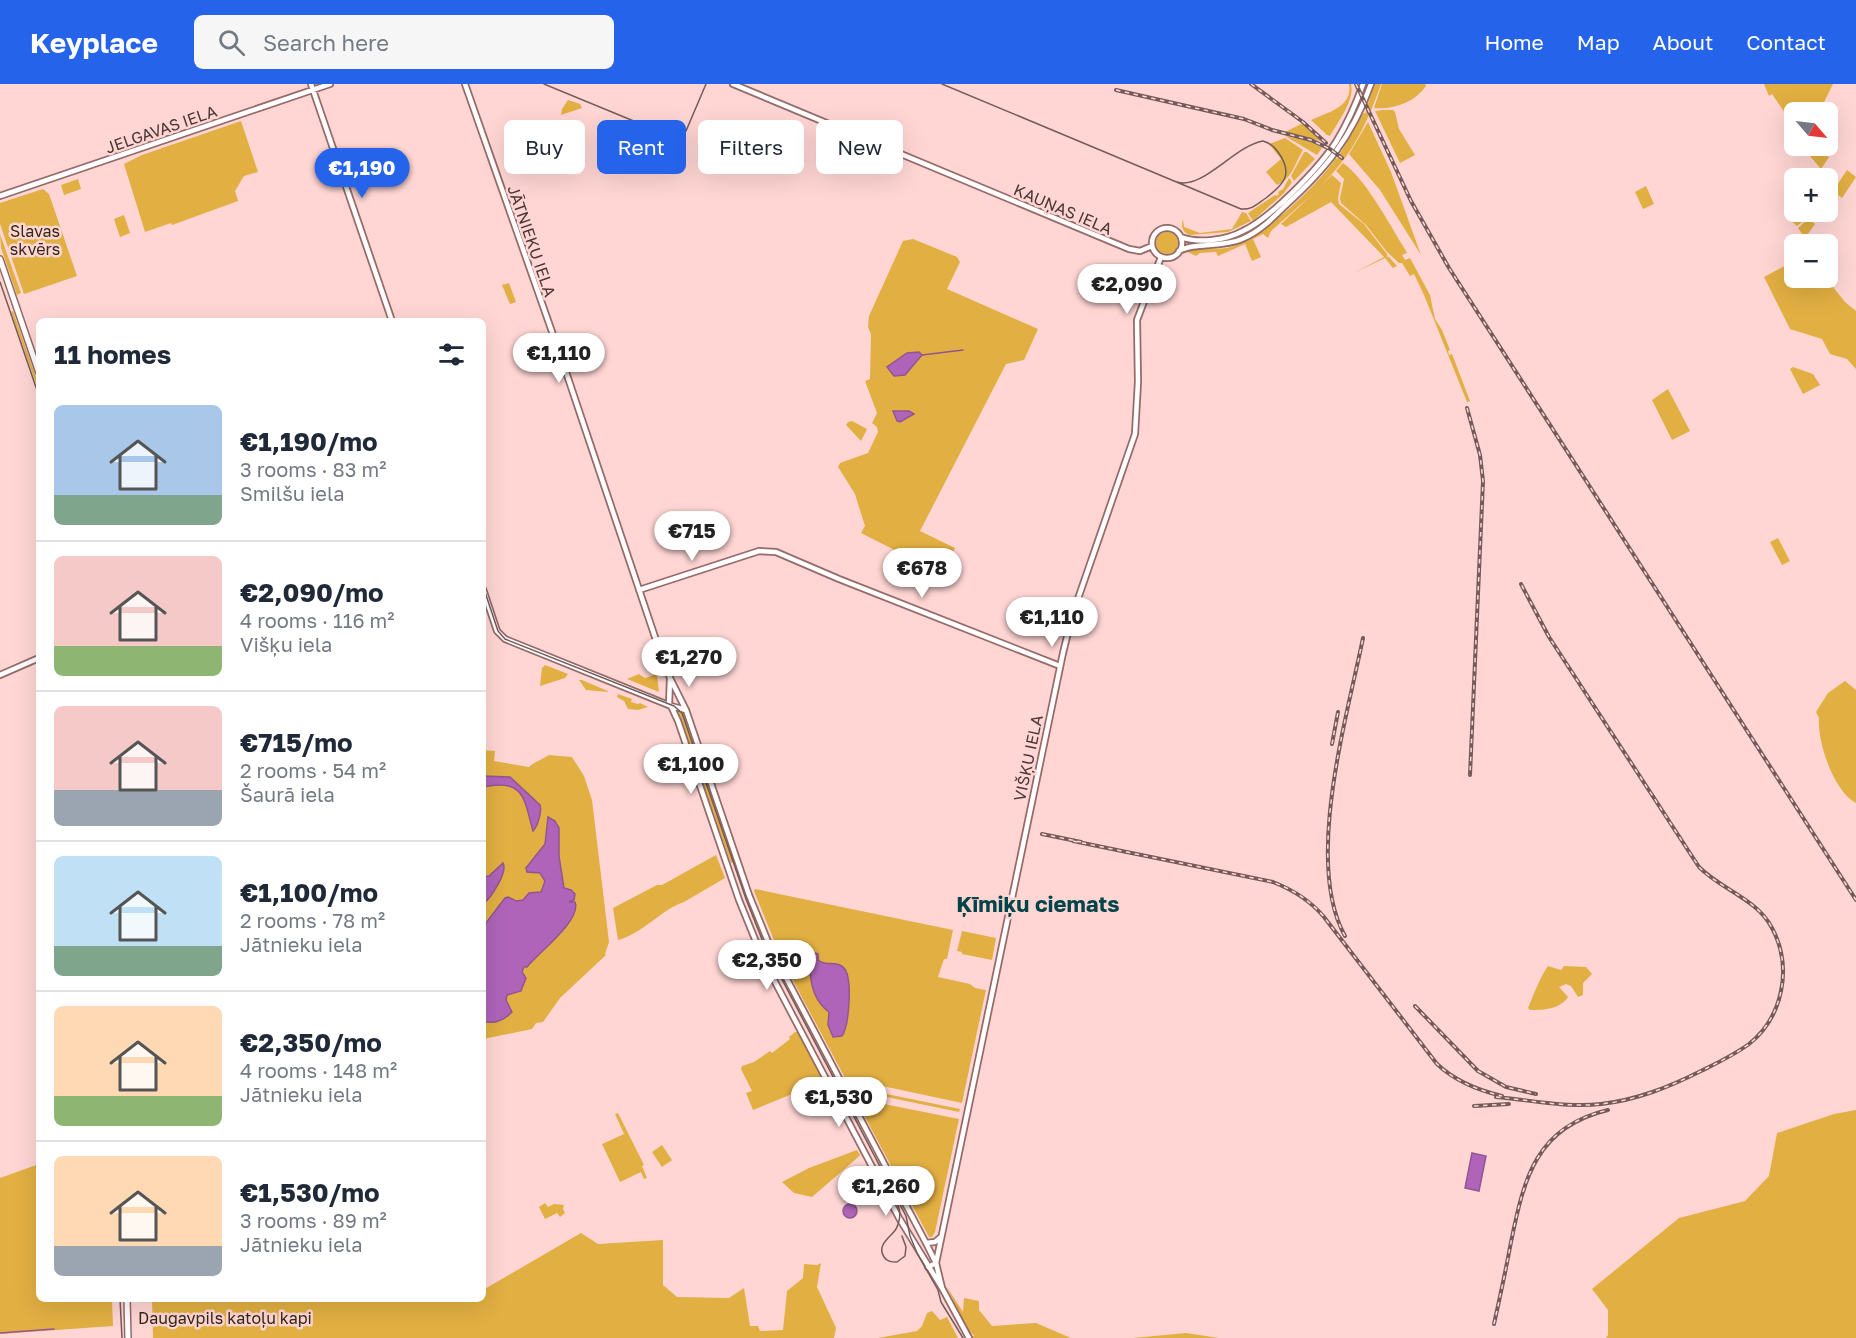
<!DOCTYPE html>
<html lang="en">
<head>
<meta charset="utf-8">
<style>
  body { margin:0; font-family:"Golos Text",sans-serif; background:#f6f6f7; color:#1f2937; height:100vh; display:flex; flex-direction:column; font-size:22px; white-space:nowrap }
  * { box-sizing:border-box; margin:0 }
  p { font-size:20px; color:#747a83 }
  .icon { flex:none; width:33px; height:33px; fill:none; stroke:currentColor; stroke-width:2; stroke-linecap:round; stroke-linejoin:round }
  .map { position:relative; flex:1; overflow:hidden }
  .details { position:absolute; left:36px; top:234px; width:450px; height:984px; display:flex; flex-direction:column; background:#fff; border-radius:9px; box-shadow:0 6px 24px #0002 }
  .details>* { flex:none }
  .guide { position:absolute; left:504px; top:36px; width:570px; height:54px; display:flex; gap:12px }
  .needle { width:39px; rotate:118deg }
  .controls { position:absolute; left:1784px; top:18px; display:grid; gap:12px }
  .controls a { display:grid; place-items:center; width:54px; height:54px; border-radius:9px; background:#fff; box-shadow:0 6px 24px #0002; font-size:30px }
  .price { position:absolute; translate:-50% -51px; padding:0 14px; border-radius:21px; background:#fff; color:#222; font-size:20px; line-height:39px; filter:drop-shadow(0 2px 3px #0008) }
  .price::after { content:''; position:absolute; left:50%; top:36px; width:18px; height:14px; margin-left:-9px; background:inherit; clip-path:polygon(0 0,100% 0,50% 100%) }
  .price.current { background:#2563eb; color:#fff }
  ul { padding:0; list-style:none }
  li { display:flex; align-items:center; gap:18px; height:150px; padding:0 18px }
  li+li { border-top:2px solid #e0e1e3 }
  li span { display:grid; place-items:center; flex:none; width:168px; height:120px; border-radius:9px; color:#555 }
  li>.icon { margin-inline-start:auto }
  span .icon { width:72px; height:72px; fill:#fffc; stroke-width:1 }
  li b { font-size:26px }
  h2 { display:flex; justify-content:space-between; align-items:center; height:72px; padding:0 18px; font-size:26px }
  .chip { padding:0 21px; border-radius:9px; background:#fff; box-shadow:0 6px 24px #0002; font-size:21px; line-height:54px }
  .chip.current { background:#2563eb; color:#fff }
  header { display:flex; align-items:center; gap:36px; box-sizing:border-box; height:84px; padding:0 30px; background:#2563eb; color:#fff }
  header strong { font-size:28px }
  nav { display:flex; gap:33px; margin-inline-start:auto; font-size:21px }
  .search { width:420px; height:54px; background:#f6f6f7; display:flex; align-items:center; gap:15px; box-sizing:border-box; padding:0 21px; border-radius:9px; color:#747a83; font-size:22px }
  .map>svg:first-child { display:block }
</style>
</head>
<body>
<header>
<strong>Keyplace</strong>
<div class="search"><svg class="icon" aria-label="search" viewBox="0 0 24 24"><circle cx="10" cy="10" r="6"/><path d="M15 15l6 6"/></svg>Search here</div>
<nav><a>Home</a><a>Map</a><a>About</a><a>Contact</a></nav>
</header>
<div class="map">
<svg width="1856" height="1254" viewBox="0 0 1856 1254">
  <rect width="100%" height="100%" fill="#ffd6d4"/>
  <!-- green -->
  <path fill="#e2af42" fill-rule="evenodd" d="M1349,0H1351C1355,16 1338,38 1330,52L1327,51L1311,36C1328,28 1353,23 1349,0Z
    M1374,0H1381C1371,29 1358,59 1338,83C1319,106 1294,126 1271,147L1268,154L1263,150L1253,155L1261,173L1252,177L1245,160L1218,172L1216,168L1200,169L1196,172L1188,168C1197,162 1217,167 1231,163C1262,154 1317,102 1336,74L1337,75L1363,29L1365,30Z
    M1382,0H1425L1426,2C1415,18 1394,26 1374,24Z
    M1764,0H1833L1819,28L1800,18L1789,35L1772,10L1769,12Z
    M568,16L580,20L582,24L561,31L562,25Z
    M1383,26H1393L1395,28L1399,45L1415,71L1400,79L1375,27Z
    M241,37L258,88L244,92L235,107L238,117L172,141L171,139L145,148L124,80L142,71Z
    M1368,38L1391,88L1421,171L1380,106L1349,70Z
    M1303,39L1321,57L1285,48Z
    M1285,52L1312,58L1322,64L1317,71Z
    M1285,54L1303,66C1295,79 1292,95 1277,101L1266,88L1281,75L1269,60Z
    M1816,64L1829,73L1821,85L1810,72Z
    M1304,68H1307L1315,75L1294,97L1291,92Z
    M1343,79C1364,93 1389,139 1403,162L1407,169L1402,171L1405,176L1410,174L1430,211L1435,235L1442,246L1450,266L1448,267L1449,271L1452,270L1470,317L1467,318L1424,211L1414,190L1410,192L1402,179H1399L1387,168L1366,141L1341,119L1340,114L1344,95L1336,87Z
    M1847,86L1856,93L1842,114L1833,107Z
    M1332,91L1341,99L1338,114L1339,120L1364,140L1387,170V174L1388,172L1397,182L1393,184L1385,174L1354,189L1384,173L1331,118L1286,143L1281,140Z
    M1289,94L1292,98L1284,109L1253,137L1248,129L1275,111L1276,112L1279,110L1278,108L1283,105Z
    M78,95L81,105L64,111L61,101Z
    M1646,102L1654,120L1643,125L1635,108Z
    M43,105L49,110L77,192L24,210L0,140V119Z
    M1242,128L1246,129L1251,137L1228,148L1189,151C1182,148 1181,141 1183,135L1184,143L1200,149L1232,145Z
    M1795,128H1803L1808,133L1797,142L1789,135Z
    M124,131L130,149L120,153L114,135Z
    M1809,134L1815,140L1805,154L1798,144Z
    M1156 159a11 11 0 1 1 22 0a11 11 0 1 1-22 0Z
    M0,150L21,209L17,211L1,164Z
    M913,155L957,173L960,178L947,205L1038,245L1024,276L1006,280L920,447L955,464L945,485L927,479L926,482L861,449L865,442L855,410L838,383L840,379L868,369L878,348L877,343L872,339L877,329L865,297L870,295L871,250L868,243L869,232L903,157Z
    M1794,177V194H1826L1845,218L1856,227V285L1847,275L1830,270L1822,255L1790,245L1764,193Z
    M509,199L516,218L510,220L502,201Z
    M13,227L39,302V308L11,228Z
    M1793,283L1813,290L1820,301L1803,310L1790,285Z
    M1668,305L1690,347L1672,356L1652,316Z
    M852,337L867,345L861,357L846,341L848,338Z
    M1778,454L1790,477L1782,481L1770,458Z
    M545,581L568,590L565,594L540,602L542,584Z
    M639,590L645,594L657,590L659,608L627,595Z
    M579,596H582L610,608L586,606Z
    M1845,597L1856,606V719C1834,708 1817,658 1819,634L1816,628L1828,609Z
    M618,610L632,615L631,618L638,620L640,619L648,623L638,626L628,625L624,617L617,613Z
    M683,627L735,778L731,779L677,629Z
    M483,666L495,667L494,677L529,683C535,677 542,676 549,671L572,673L584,692L592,716L609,858L605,870L606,871L560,914L543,938L536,939L532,945L483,955V702L485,697L496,699L492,692L489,695H483ZM547,741L550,745L549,757L554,769C549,779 552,788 557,797L553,809H547V801L541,806L545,797L543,792L547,790L549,794L551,790L548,781L534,780V777L545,760ZM532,870L533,873L527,883H524C521,889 522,894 519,901L514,900L512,896L514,885L517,883L516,874L527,873Z
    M716,771L725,794L684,818C662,825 642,850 618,856L613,824L657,801H662Z
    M755,805L953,846L947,875H944L938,893L970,900L975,904L986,906L962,1019L845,994L782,876L754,807Z
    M962,847L996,854L992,876L962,870V868L957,867Z
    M1548,882L1561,886L1564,882L1586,883L1592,890L1583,899V911L1578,913L1571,902L1566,900L1559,903L1568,913C1560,925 1545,926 1530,926L1528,924C1534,910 1539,895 1548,882Z
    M795,948H798L827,1003L824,1007L792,1010L753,1026L746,1009L752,1007L741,985L742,982L754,978L770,967L772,969L790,955L789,953Z
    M857,1004L960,1025L959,1028L858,1007Z
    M859,1015L959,1035L935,1148L932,1153H929L858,1020Z
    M1856,1026V1254H1606L1608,1251V1226L1592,1205L1679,1134L1745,1117L1769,1092L1777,1049L1834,1030Z
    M618,1029L644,1081L642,1082L647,1094L644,1095L641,1088L620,1098L602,1060L624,1050L615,1030Z
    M662,1061L672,1076L662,1083L652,1068Z
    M857,1066L860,1071L856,1075L812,1113L794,1109L782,1098L809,1084Z
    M39,1080V1215H112L113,1242L0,1250V1094Z
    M545,1119L548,1123L554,1120L564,1121L563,1125L565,1129L560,1133L557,1129L545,1135L539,1123Z
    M581,1149L598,1160L663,1156V1201L677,1213L729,1214L744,1204L750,1242H758L760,1247L783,1246L787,1207L803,1194L804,1180L817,1181L821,1179L817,1203L836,1244L834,1254H153L152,1215H483V1206Z
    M947,1203L963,1228L964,1214L979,1217V1226L992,1242L1036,1239L1071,1254H972L974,1251L968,1247Z
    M932,1227L940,1236L947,1233L958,1254H878L917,1247L922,1242L927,1229Z
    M1186,1249L1219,1254H1133Z"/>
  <!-- water -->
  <path fill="#af64b9" stroke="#915692" stroke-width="1.5" d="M919,268L922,271L905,291L894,292L887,283L907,269Z
    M893,327H909L914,330L900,338L897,337Z
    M483,692L510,693L540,721C542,727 538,742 533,747C524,714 524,694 483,703Z
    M548,733L555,737L559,744V772L564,804L571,806L575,810L574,816L569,818H575C582,836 538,869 527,883H524L522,888L526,894L521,907L507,911L506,916L512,928C504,936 495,941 483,937V843L505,814L508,813L516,817L523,816L529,809L541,808L545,797L540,789L527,788L526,784L545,760Z
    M503,779C508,788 491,814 483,820V793L489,792Z
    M815,869L818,870V876C826,883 837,876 844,884C853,894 849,942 842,952L833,953L828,941L829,928C812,916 809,894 810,874Z
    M1472,1069L1486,1072L1479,1107L1465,1104Z
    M843 1127a7 7 0 1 1 14 0a7 7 0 1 1-14 0Z"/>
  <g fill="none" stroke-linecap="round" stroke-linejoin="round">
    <!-- stream -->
    <path stroke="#915692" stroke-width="1.5" d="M922,271L963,266
      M0,1249L54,1245"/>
    <!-- tertiary casing -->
    <g stroke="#966a68" stroke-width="8">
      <path id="tertiary" d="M311,0L392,237
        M465,0L564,282L657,559L670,594L686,626L749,811L771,865L926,1159L936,1179L942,1204
        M733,0L1129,165L1140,167L1152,162
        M0,112L330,0
        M1152 159a15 15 0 1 1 30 0a15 15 0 1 1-30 0Z
        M1181,153C1199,160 1226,156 1243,147C1271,134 1319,84 1336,58C1347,40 1356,20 1363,0
        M1179,167C1195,158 1222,164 1242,155C1259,148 1272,135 1285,122C1326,85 1352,53 1371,0
        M483,505L497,547L505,555L671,622L686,626
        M639,506L759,467L776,468L839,495L1060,582
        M0,591L39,574
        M669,621L670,594
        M671,622L678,637L739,816L763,875L899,1134L942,1204L969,1254
        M926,1159L935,1158L941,1153
        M928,1183L936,1179L1063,569L1072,532L1135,350L1138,298L1137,236L1161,173"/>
    </g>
    <!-- primary casing -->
    <g stroke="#966a68" stroke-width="8">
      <path id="primary" d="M0,175L39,289
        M127,1215L128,1254"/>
    </g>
    <!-- tertiary -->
    <use href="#tertiary" stroke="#fff" stroke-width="4.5"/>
    <!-- primary -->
    <use href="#primary" stroke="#fff" stroke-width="5"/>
    <!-- tram -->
    <path stroke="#745b5a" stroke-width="1.5" d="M544,0L675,54L686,47L706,0
      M942,0L1241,125C1252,126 1257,120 1266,114C1284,100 1294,90 1278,68C1274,62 1270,59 1263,57C1234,62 1203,106 1177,98
      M0,198L39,312
      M483,502L498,547L505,555L674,622L682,629L746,815L765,863L906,1132L910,1152L917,1169L938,1206L941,1218L963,1254
      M898,1121C901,1129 900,1137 896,1145C891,1153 876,1161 884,1173C887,1178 892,1178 897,1178L905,1172L906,1163L902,1152
      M120,1215L122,1254"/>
    <!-- rail casing -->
    <g stroke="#745b5a" stroke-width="4">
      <path id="rail" d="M1251,0L1303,38L1326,59
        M1356,0L1411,117L1449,184L1856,816
        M1116,6L1244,35L1272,46L1311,56L1330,65L1342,74
        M1467,324L1480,371L1483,397L1470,691
        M1332,660L1338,628
        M1042,750L1081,758
        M1073,757L1273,798C1293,806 1310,816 1324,833L1437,980C1455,997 1477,1006 1502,1012
        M1345,852C1304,779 1347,633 1363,554
        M1415,922L1478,987L1506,1003L1536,1010
        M1496,1013C1530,1016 1567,1024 1601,1020C1637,1016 1669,1003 1701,987C1717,979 1734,971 1749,960C1783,933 1793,883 1772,844C1757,815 1722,806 1699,783L1549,553L1521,500
        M1474,1022L1509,1020
        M1494,1240C1500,1213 1506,1185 1511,1158C1524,1094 1536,1043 1608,1026"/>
    </g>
    <!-- rail -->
    <use href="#rail" stroke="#ffd6d4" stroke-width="1.5" stroke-dasharray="4.5" stroke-linecap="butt"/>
  </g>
  <g text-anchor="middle" stroke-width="5" stroke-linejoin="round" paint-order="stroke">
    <!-- street labels -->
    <g font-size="16" fill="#4b3736" stroke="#ffd6d4">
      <text transform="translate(161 45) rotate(-19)" y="6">JELGAVAS IELA</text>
      <text transform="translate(1063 125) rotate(23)" y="6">KAUŅAS IELA</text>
      <text transform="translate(532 157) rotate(71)" y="6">JĀTNIEKU IELA</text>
      <text transform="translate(1028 674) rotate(-78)" y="6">VIŠĶU IELA</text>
    </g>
    <!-- park labels -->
    <g font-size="16" fill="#332915" stroke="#ffd6d4">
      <text x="35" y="153">Slavas<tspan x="35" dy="18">skvērs</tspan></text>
      <text x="225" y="1240">Daugavpils katoļu kapi</text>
    </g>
    <!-- district labels -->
    <g font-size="22" font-weight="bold" fill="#004348" stroke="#ffd6d4">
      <text x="1038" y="828">Ķīmiķu ciemats</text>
    </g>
  </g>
</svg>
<div class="controls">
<a><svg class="needle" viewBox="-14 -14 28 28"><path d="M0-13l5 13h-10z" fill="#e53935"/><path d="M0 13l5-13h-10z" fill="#747a83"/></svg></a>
<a>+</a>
<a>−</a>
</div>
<b class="price current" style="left:362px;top:115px">€1,190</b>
<b class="price" style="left:1127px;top:231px">€2,090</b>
<b class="price" style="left:559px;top:300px">€1,110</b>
<b class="price" style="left:692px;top:478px">€715</b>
<b class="price" style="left:922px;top:515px">€678</b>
<b class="price" style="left:1052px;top:564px">€1,110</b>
<b class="price" style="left:689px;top:604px">€1,270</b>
<b class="price" style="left:691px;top:711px">€1,100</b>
<b class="price" style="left:767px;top:907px">€2,350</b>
<b class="price" style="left:839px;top:1044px">€1,530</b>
<b class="price" style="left:886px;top:1133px">€1,260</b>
<div class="guide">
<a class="chip">Buy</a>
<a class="chip current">Rent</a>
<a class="chip">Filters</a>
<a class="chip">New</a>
</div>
<section class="details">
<h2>11 homes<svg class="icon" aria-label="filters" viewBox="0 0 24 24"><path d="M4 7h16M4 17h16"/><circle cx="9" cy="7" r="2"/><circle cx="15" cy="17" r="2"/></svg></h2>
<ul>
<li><span style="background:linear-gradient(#a9c7e8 75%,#7fa58c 0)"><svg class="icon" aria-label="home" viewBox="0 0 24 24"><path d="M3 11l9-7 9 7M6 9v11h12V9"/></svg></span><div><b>€1,190/mo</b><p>3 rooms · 83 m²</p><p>Smilšu iela</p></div></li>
<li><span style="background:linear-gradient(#f6c9c9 75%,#8fb573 0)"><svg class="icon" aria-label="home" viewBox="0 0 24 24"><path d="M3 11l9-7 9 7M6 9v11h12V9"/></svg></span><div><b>€2,090/mo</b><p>4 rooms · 116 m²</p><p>Višķu iela</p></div></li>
<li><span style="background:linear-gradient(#f6c9c9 70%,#9aa5b1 0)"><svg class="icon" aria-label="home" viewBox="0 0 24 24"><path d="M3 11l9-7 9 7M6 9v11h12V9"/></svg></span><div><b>€715/mo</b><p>2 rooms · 54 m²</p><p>Šaurā iela</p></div></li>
<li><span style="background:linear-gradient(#bfe0f5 75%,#7fa58c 0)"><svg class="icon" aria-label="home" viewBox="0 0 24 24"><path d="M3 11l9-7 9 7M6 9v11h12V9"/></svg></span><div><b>€1,100/mo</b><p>2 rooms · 78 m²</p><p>Jātnieku iela</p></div></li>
<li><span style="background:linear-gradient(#ffd9b3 75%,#8fb573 0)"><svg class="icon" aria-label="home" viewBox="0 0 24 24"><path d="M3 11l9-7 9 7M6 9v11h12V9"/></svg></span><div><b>€2,350/mo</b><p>4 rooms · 148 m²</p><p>Jātnieku iela</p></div></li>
<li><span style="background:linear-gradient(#ffd9b3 75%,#9aa5b1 0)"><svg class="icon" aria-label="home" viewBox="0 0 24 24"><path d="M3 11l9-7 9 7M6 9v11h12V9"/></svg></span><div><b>€1,530/mo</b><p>3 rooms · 89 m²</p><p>Jātnieku iela</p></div></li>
</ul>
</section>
</div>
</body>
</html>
